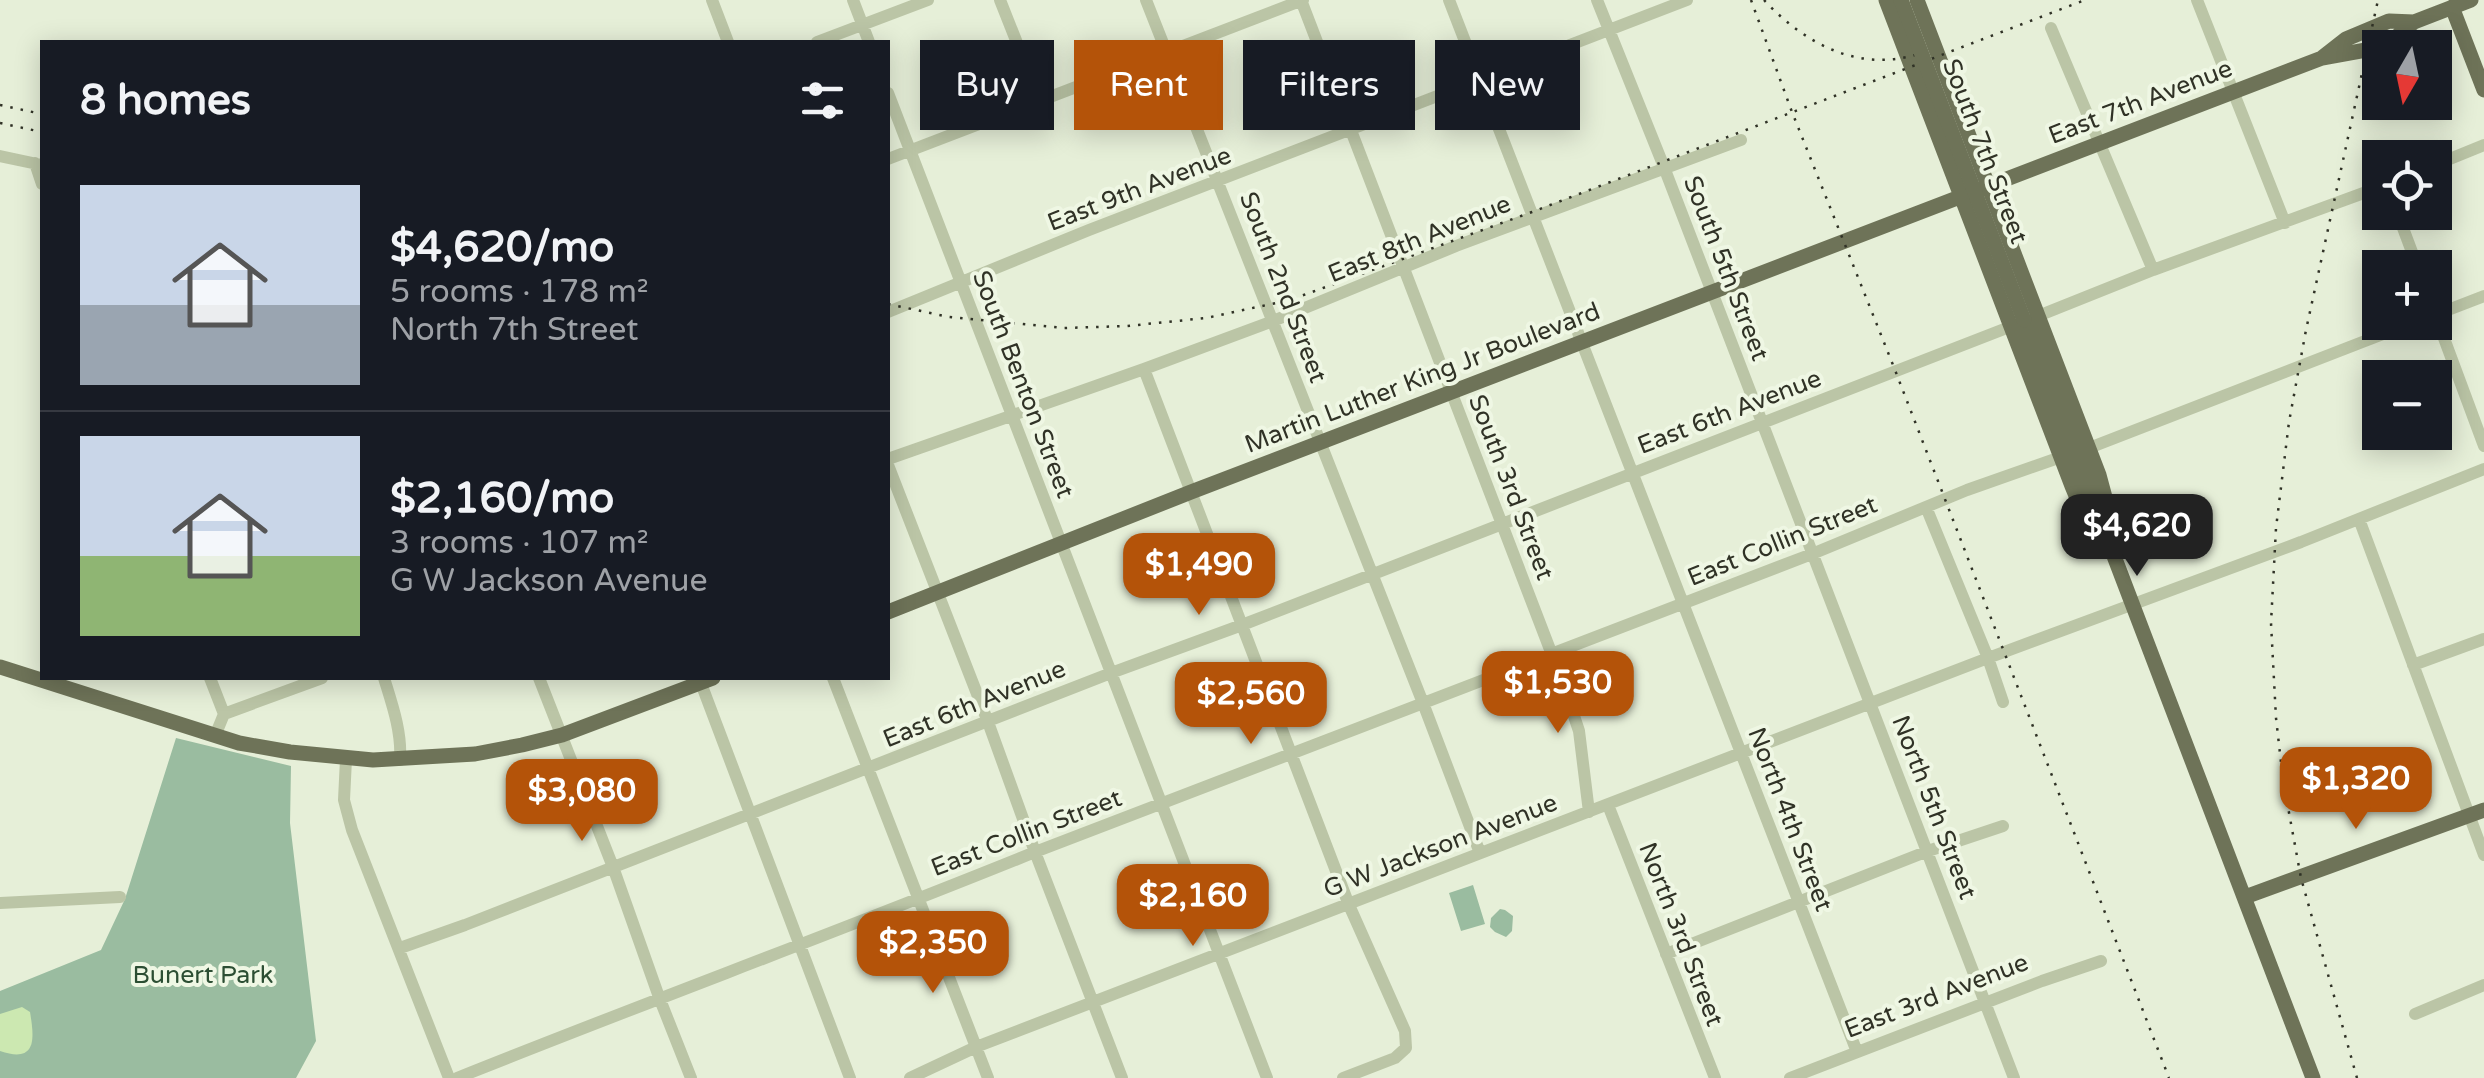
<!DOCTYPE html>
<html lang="en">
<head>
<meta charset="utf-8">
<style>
  body { margin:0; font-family:"Varela Round",sans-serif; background:#20242c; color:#f1f3f6; height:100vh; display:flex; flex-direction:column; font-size:38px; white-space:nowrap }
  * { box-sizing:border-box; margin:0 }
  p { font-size:32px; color:#9ea1a6 }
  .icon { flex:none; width:55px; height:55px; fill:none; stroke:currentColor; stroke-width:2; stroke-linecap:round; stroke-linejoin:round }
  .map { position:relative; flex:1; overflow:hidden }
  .details { position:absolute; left:40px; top:40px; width:850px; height:640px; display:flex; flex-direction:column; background:#171b24; border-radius:0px; box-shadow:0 5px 25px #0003 }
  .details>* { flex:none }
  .guide { position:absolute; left:920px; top:40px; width:950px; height:90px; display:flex; gap:20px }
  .needle { width:65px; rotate:189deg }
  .controls { position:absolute; left:2362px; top:30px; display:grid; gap:20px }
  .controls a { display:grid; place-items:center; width:90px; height:90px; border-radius:0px; background:#171b24; box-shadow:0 5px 25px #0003; font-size:50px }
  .price { position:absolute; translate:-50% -85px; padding:0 22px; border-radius:20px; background:#b45309; color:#fff; font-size:32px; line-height:65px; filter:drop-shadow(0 2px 5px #0008) }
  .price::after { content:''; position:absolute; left:50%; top:60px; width:30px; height:22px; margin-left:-15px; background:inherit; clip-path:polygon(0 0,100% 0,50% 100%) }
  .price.on { background:#222; color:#fff }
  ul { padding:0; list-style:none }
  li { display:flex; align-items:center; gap:30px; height:250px; padding:0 40px }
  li+li { border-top:2px solid #363941 }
  li span { display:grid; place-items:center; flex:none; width:280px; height:200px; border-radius:0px; color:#555 }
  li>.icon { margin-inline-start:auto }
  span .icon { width:120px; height:120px; fill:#fffc; stroke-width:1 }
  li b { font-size:42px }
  h2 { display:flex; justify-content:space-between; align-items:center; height:120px; padding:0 40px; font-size:42px }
  .tag { padding:0 35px; border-radius:0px; background:#171b24; box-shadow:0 5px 25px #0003; font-size:35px; line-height:90px }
  .tag.on { background:#b45309; color:#fff }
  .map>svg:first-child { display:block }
</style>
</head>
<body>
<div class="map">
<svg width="2484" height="1078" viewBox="0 0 2484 1078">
  <rect width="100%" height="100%" fill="#e6efd8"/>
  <!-- green -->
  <path fill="#9abca0" d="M176,738L291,766L290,823L316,1041L296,1078H0V991L101,950L125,899Z
    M1473,885L1485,924L1461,931L1449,893Z
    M1500,909L1505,910L1513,916L1512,931L1506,937L1495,932L1490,927L1491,918Z"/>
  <!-- sand -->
  <path fill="#cce8b1" d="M22,1007L30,1012C34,1037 38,1064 0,1051V1014Z"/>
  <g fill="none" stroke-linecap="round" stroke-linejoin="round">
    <!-- minor -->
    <path stroke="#bbc5a6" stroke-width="12" d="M712,0L728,42
      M853,0L869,42
      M1000,0L1040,101
      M1146,0L1423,703L1480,853
      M1301,0L1564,686L1579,731L1589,812
      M1449,0L1857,1052
      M1597,0L1662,162L2014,1078
      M2197,0L2285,223
      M2051,28L2153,270
      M817,42L928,0
      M888,93L1267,1078
      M0,156L42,165
      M888,159L1303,0
      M35,163L42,184
      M2435,165L2484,145
      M2397,212L2418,268
      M888,312L1089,230L1687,0
      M2435,314L2484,446
      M2435,315L2484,296
      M2038,316L2153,270L2380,187
      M1144,369L1349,905L1405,1031L1406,1048L1395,1058L1343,1078
      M2089,448L2414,322
      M888,459L1144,369L1273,321L1456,246L1741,140
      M888,465L988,722L1035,852L1122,1078
      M1926,507L1988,658L2003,702
      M2359,519L2484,855
      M2413,665L2484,639
      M210,678L224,714L215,736
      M384,678C392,704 402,732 400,760
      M539,678L613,867L659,997L691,1078
      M699,678L850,1078
      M833,678L988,1078
      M224,714L322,678
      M346,759L344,800L352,830L449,1078
      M1608,805L1715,1078
      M0,903L120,897
      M400,948L465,925L1111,673L1242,625L2012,326
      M1666,954L1928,851L2003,826
      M2415,1014L2484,985
      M457,1078C649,1001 843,930 1035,852L1812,554L1967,490L2061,457
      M910,1078L976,1047L1988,658L2301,542L2484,469
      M1790,1078L2042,981L2101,961"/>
    <!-- major -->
    <path stroke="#6e7358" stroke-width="15" d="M1886,0L2072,486L2082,510L2099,532
      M1917,0L2099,475L2106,501L2109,529
      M2452,7L2484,90
      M2323,57L2346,39L2389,21L2414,22
      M2024,320L2313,1078
      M888,612L1191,492L2322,58L2366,50L2395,38L2414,22L2471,0
      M0,667L239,743L290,752L373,760L475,754L522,745L562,735L713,678
      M2245,897L2484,810"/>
    <!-- rail -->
    <path stroke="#303226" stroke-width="2.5" stroke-dasharray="2.5 8" stroke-linecap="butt" d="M1751,0L1792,112L1895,370L2169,1078
      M1764,0C1803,42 1856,72 1915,55
      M0,105L42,114
      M0,123L42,132
      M888,304L949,317L1064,328L1127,326L1206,318L1290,300L1532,212L2085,0
      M2357,1078L2301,878L2283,780L2276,718L2271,623L2276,528L2289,422L2306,330L2378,0"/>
    <!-- major-bridge -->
    <path stroke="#6e7358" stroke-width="15" d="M1901,0L2024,320"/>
  </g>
  <g text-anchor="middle" stroke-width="8" stroke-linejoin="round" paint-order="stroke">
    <!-- street labels -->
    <g font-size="25" fill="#303226" stroke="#eff7e4">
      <text transform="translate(2140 101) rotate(-21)" y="9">East 7th Avenue</text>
      <text transform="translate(1986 151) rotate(69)" y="9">South 7th Street</text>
      <text transform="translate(1139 188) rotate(-21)" y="9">East 9th Avenue</text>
      <text transform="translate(1419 238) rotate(-22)" y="9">East 8th Avenue</text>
      <text transform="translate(1727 268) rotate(69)" y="9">South 5th Street</text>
      <text transform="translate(1284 287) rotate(69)" y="9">South 2nd Street</text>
      <text transform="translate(1422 377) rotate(-21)" y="9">Martin Luther King Jr Boulevard</text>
      <text transform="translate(1024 384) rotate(69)" y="9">South Benton Street</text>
      <text transform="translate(1729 411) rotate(-21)" y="9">East 6th Avenue</text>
      <text transform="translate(1512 487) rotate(69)" y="9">South 3rd Street</text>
      <text transform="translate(1782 540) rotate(-22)" y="9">East Collin Street</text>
      <text transform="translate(974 703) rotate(-22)" y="9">East 6th Avenue</text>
      <text transform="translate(1935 807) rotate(69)" y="9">North 5th Street</text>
      <text transform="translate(1791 819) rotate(69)" y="9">North 4th Street</text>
      <text transform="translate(1026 832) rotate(-21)" y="9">East Collin Street</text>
      <text transform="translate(1440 845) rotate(-21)" y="9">G W Jackson Avenue</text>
      <text transform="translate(1682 934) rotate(69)" y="9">North 3rd Street</text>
      <text transform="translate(1936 995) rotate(-21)" y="9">East 3rd Avenue</text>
    </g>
    <!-- park labels -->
    <g font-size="25" fill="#2c4e33" stroke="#eff7e4">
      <text x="203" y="983">Bunert Park</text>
    </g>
  </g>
</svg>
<div class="controls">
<a><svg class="needle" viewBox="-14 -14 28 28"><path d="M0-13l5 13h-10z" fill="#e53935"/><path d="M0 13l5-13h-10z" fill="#9ea1a6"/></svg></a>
<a><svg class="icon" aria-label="locate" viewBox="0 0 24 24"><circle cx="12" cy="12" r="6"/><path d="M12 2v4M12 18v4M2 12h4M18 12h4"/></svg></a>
<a>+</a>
<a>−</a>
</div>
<b class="price on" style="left:2137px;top:579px">$4,620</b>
<b class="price" style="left:1199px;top:618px">$1,490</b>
<b class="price" style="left:1558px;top:736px">$1,530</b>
<b class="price" style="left:1251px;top:747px">$2,560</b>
<b class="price" style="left:2356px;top:832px">$1,320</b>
<b class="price" style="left:582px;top:844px">$3,080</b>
<b class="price" style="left:1193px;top:949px">$2,160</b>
<b class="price" style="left:933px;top:996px">$2,350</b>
<div class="guide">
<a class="tag">Buy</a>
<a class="tag on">Rent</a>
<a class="tag">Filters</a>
<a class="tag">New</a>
</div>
<section class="details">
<h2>8 homes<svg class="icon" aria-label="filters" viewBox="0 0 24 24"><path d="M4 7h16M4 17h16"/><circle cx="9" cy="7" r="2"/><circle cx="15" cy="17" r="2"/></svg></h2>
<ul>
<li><span style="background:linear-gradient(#c9d6e8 60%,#9aa5b1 0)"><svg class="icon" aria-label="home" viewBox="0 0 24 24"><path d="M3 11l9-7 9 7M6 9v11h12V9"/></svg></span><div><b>$4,620/mo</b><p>5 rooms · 178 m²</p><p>North 7th Street</p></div></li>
<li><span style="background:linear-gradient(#c9d6e8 60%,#8fb573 0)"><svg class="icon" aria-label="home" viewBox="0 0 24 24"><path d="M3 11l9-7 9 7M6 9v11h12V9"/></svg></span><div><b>$2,160/mo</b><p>3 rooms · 107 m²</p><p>G W Jackson Avenue</p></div></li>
</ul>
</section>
</div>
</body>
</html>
